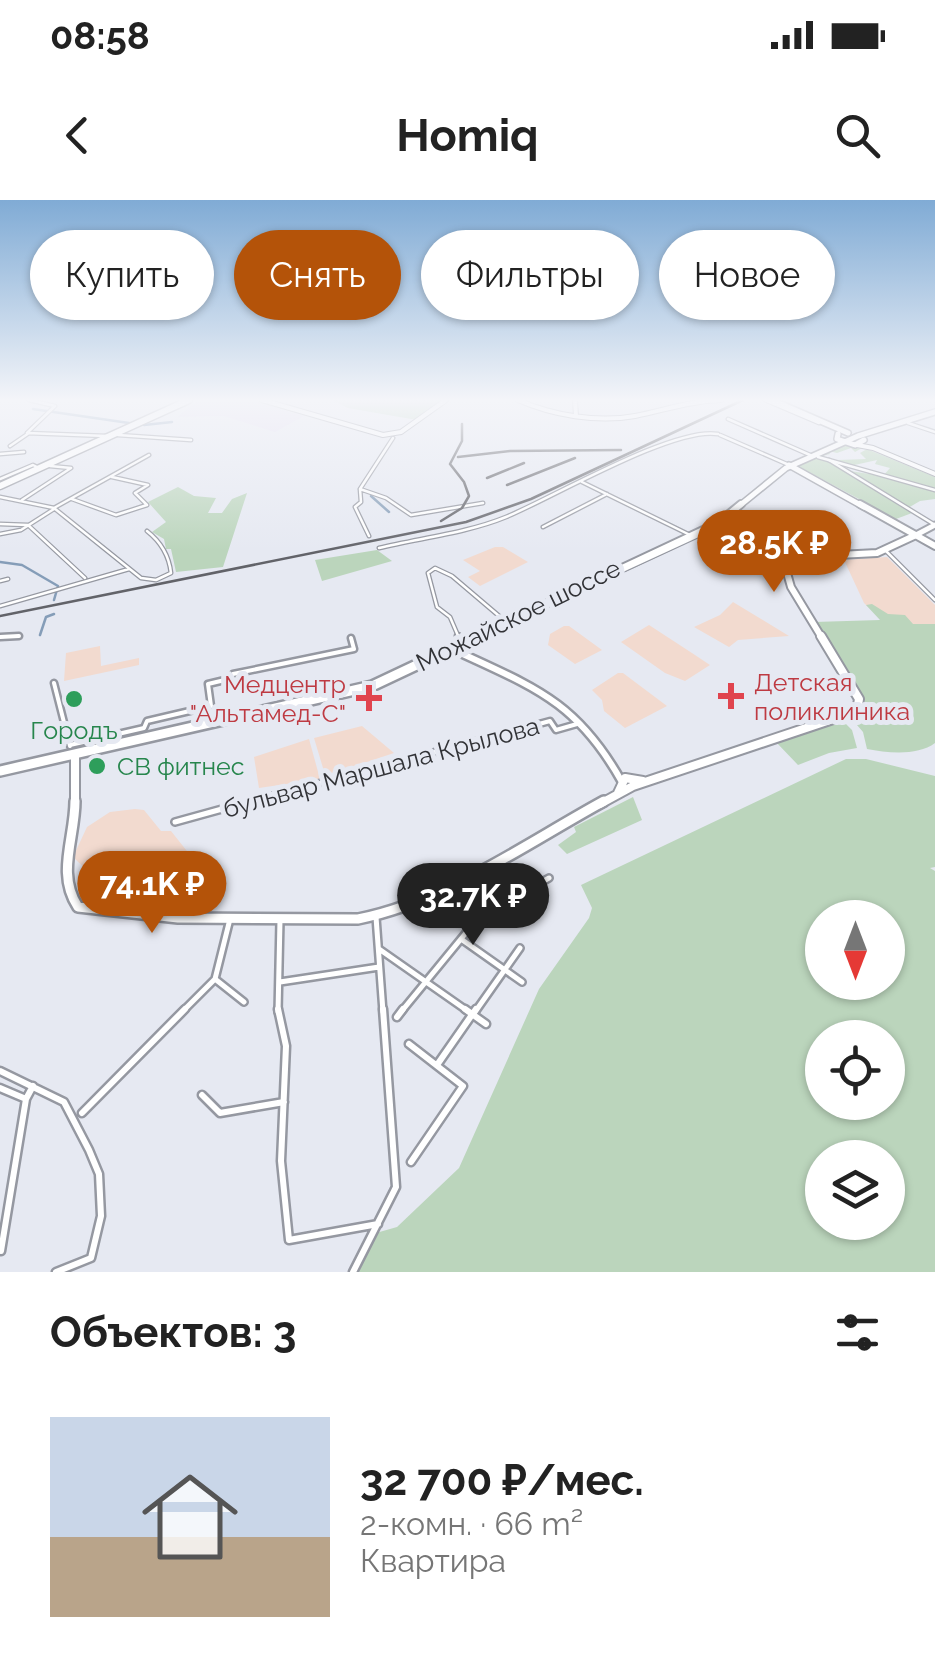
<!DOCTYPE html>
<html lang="ru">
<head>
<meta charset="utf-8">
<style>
  body { margin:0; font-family:Raleway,sans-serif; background:#f2f2f2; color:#222; height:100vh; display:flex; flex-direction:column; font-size:38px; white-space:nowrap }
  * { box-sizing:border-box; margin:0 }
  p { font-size:32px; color:#767676 }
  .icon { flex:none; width:55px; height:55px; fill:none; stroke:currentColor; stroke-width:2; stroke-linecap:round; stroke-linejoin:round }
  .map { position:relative; height:1072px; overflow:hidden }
  .panel { display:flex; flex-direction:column; background:#fff; flex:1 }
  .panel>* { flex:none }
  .hud { position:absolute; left:30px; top:30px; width:875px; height:90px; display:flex; gap:20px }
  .needle { width:65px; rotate:180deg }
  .fabs { position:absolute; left:805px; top:700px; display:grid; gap:20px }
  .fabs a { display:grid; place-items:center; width:100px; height:100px; border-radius:50%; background:#fff; box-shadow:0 2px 8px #0004; font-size:50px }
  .price { position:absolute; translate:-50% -85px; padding:0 22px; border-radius:35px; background:#b45309; color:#fff; font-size:32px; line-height:65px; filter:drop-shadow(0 2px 5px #0008) }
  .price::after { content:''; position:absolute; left:50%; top:60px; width:30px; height:22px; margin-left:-15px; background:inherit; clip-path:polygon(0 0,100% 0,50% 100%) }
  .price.on { background:#222; color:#fff }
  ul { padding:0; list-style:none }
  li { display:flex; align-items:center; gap:30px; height:250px; padding:0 50px }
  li+li { border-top:2px solid #e0e0e0 }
  li span { display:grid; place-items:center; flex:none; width:280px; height:200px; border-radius:0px; color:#555 }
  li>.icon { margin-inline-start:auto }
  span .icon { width:120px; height:120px; fill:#fffc; stroke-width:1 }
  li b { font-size:42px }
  h2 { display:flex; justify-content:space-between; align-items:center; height:120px; padding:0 50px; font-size:42px }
  .tag { padding:0 35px; border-radius:45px; background:#fff; box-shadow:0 2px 8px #0004; font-size:35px; line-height:90px }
  .tag.on { background:#b45309; color:#fff }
  .status { display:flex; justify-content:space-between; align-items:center; height:70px; padding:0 50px; background:#fff; direction:ltr }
  .status svg { height:28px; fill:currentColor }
  header { display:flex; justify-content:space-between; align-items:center; height:130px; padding:0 50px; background:#fff; font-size:45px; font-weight:700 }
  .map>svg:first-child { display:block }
</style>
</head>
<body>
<div class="status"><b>08:58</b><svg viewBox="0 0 49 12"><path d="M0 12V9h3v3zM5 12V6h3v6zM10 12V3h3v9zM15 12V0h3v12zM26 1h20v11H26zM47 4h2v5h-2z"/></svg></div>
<header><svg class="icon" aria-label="back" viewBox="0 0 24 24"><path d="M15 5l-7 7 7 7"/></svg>Homiq<svg class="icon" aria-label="search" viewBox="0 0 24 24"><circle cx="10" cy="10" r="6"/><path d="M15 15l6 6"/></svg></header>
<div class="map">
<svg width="935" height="1072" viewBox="0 0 935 1072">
  <rect width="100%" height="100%" fill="#e6e9f2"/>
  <!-- commercial -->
  <path fill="#e2dcf1" d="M199,200H251L304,216L275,232L224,216L177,217Z"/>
  <!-- education -->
  <path fill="#f2dacf" d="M495,347H503L528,362L480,386L468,377L480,371L463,360Z
    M887,357L935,405V425L917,427L882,420L864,403L844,360Z
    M733,402L789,436L738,440L729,447L694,427L720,415Z
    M649,425L695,455L710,465L685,481L665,473L621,442Z
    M564,426H569L602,450L575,464L548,445L550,434Z
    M100,446L101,466L139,458V465L64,481L66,453Z
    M618,473H623L667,506L625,528L604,511L602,500L592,490Z
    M362,526L394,553L367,562V568L326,578L314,538Z
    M309,539L320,579L259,588L254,557Z
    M135,609L144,610L161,631H171L206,675L205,680L94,677L73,657L87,627L110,612Z"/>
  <!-- green -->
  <path fill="#bbd5bc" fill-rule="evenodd" d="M332,200H444L417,220L348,208Z
    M840,245L864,247L855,252L851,248L837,253L829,251L830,254L815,258L827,261L912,313L896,319L796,265Z
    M867,249L935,277V299L920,301L908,308L850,271L883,276L890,268L875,264L877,260L850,266L838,260L866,259L860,253Z
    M178,287L194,296L216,298L208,313H222L232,299L247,293L223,367L176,372L171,349H166L164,339L152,332L166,322L148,302Z
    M377,350L392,361L322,381L315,360Z
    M872,404L888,414L905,415L913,424H935V543C918,556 888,553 867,549L863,532L851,518L866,510L864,499L814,422L880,420L866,405Z
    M843,521L852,530L857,548L829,553L798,565L776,542Z
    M846,559H866L935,576V667L930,668L935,671V1072H359L376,1033L397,1027L459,968L539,789L589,718L592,708L581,685ZM822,718H888V782H822ZM822,838H888V902H822ZM822,958H888V1022H822Z
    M633,597L642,620L567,654L558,645L576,632L574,627Z
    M182,654L190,660L184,672L197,673L196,676L139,675L138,665L146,656Z"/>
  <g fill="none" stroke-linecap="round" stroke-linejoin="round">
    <!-- stream -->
    <path stroke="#859db8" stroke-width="2.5" d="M33,209L129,223
      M144,225L172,222
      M371,296L389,312
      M0,362L22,365L58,386L54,400
      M40,435L46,417L54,414"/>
    <!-- pedestrian casing -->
    <g stroke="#9598a1" stroke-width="5">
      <path id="pedestrian" d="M728,219L810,255
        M818,257L935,290"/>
    </g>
    <!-- minor-far3 casing -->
    <g stroke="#9598a1" stroke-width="5">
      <path id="minor-far3" d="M765,200L819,223
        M908,223L935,232
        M27,233L107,236
        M27,233L55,206L29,200
        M118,235L191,240
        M720,235L789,265
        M10,246L29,233
        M0,254L24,252
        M829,260L935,325
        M0,279L33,265L37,267
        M582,282L690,335
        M360,289L386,298L411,315L483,303
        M360,289L393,238
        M360,289L361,302L355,307L369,336
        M0,297L54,308L141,378L156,380L171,373C169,355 161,342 147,331
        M72,299L116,315L147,305L135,293L148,285L112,277
        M22,300L71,268L50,266
        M54,308L149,255
        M0,324L28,325L85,378
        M543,327L607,294
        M0,334L21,330L54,309
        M379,348C420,338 467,333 506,317C552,298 674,226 718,234
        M886,351L935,400
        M624,370L728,322
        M0,381L8,379
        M0,406L129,369
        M489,432L552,404
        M0,437L19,436
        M459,438L450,417L437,407L428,373L435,368L452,376L505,421"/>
    </g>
    <!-- minor-far2 casing -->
    <g stroke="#9598a1" stroke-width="9">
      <path id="minor-far2" d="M458,436L460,442
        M0,437L19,436
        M54,483L70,546
        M70,545L144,528L147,521L211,506L208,484L229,479L233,474L354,449L351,438
        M242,604L550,521L556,530L577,524"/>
    </g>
    <!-- minor-far1 casing -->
    <g stroke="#9598a1" stroke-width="10">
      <path id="minor-far1" d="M175,622L251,601
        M376,717L383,812
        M461,739L522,782
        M379,749L469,812
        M215,779L244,802
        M280,782L379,767
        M182,812L215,779L230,719
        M278,812L280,720
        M401,812L479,717L549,678
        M475,812L520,748"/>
    </g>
    <!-- minor casing -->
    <g stroke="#9598a1" stroke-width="11">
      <path id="minor" d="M278,809L286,846L281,961L289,1040L378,1024
        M465,809L486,824
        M397,817L403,809
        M409,844L463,886L411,962
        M437,865L476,809
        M0,871L64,902L89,950L99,974L101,1016L91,1058L56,1072
        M0,888L26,899
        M202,895L220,913L284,902
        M82,913L185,809
        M1,1051L26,899L33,886
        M353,1072L396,987L383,809"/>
    </g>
    <!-- tertiary-far2 casing -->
    <g stroke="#9598a1" stroke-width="6">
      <path id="tertiary-far2" d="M262,200L383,235L401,232
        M518,200C552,215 597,223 635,216C665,210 690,201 721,200
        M575,200L576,216
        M401,232L446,200
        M852,244L873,248L935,274"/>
    </g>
    <!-- tertiary-far1 casing -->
    <g stroke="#9598a1" stroke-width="9">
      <path id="tertiary-far1" d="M916,335L935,325"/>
    </g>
    <!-- tertiary casing -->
    <g stroke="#9598a1" stroke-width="11">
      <path id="tertiary" d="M452,449C533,487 576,500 622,582"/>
    </g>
    <!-- secondary-far3 casing -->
    <g stroke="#9598a1" stroke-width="8">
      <path id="secondary-far3" d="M772,200L848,233
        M838,234L837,239L855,245L864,240
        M789,265L864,307"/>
    </g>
    <!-- secondary-far2 casing -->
    <g stroke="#9598a1" stroke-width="10">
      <path id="secondary-far2" d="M860,304L935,346
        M822,438L791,387L785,366L800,357L877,353L916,335"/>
    </g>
    <!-- secondary-far1 casing -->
    <g stroke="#9598a1" stroke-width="12">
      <path id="secondary-far1" d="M75,555V604
        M618,593L625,578L643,581
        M600,604L633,586L857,511L859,499L821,436"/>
    </g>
    <!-- secondary casing -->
    <g stroke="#9598a1" stroke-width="14">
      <path id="secondary" d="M75,601C75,638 56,674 78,707L178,718L358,719C445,702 527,643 604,601"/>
    </g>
    <!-- primary-far2 casing -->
    <g stroke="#9598a1" stroke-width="8">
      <path id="primary-far2" d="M738,307L786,268L858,236L935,212"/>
    </g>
    <!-- primary-far1 casing -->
    <g stroke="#9598a1" stroke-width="10">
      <path id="primary-far1" d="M473,438L718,323L741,304"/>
    </g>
    <!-- primary casing -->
    <g stroke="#9598a1" stroke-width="14">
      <path id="primary" d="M0,571L372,486L478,436"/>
    </g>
    <!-- trunk casing -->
    <g stroke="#9598a1" stroke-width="9">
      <path id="trunk" d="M0,286L189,200"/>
    </g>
    <!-- pedestrian -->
    <use href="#pedestrian" stroke="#fff" stroke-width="2.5"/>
    <!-- minor-far3 -->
    <use href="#minor-far3" stroke="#fff" stroke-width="2.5"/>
    <!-- minor-far2 -->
    <use href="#minor-far2" stroke="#fff" stroke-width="4"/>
    <!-- minor-far1 -->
    <use href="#minor-far1" stroke="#fff" stroke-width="5"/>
    <!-- minor -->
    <use href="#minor" stroke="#fff" stroke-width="6"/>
    <!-- tertiary-far2 -->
    <use href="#tertiary-far2" stroke="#fff" stroke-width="4"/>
    <!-- tertiary-far1 -->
    <use href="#tertiary-far1" stroke="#fff" stroke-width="5"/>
    <!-- tertiary -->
    <use href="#tertiary" stroke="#fff" stroke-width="6"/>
    <!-- secondary-far3 -->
    <use href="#secondary-far3" stroke="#fff" stroke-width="5"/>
    <!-- secondary-far2 -->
    <use href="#secondary-far2" stroke="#fff" stroke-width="6"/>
    <!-- secondary-far1 -->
    <use href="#secondary-far1" stroke="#fff" stroke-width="8"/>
    <!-- secondary -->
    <use href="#secondary" stroke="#fff" stroke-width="9"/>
    <!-- primary-far2 -->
    <use href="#primary-far2" stroke="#fff" stroke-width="5"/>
    <!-- primary-far1 -->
    <use href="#primary-far1" stroke="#fff" stroke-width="6"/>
    <!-- primary -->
    <use href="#primary" stroke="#fff" stroke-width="9"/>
    <!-- trunk -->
    <use href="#trunk" stroke="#fff" stroke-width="6"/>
    <!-- rail -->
    <path stroke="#626369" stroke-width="2.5" d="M458,257L510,251L621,250
      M487,278L524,263
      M507,285L575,258
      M441,321L462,308L469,296L464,282L450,264L462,241V224
      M0,416L466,322L531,299L743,200"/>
  </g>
  <!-- sky -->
  <linearGradient id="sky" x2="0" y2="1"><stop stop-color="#80abd5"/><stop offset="0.57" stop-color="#f4f5f9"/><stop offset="1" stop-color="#f4f5f9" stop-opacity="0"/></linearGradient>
  <rect width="935" height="351" fill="url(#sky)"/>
  <!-- markers -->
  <g fill="#e0444e" stroke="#e6e9f2" stroke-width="4">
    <path d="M726 481h10v10h10v10h-10v10h-10v-10h-10v-10h10z"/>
    <path d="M364 483h10v10h10v10h-10v10h-10v-10h-10v-10h10z"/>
  </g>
  <g fill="#2e9e5b" stroke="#e6e9f2" stroke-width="4">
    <circle cx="74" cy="499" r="10"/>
    <circle cx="97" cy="566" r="10"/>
  </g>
  <g text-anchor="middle" stroke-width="10" stroke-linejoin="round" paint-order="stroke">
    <!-- street labels -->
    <g font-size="25" fill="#323337" stroke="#e6e9f2">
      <text transform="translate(518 415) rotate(-26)" y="9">Можайское шоссе</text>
      <text transform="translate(381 567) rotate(-15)" y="9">бульвар Маршала Крылова</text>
    </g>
    <!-- health labels -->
    <g font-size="25" fill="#be3a42" stroke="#e6e9f2" text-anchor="start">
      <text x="754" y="491">Детская<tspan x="754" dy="29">поликлиника</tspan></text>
      <text x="346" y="493" text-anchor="end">Медцентр<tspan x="346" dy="29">"Альтамед-С"</tspan></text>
    </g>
    <!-- leisure labels -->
    <g font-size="25" fill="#27864d" stroke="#e6e9f2">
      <text x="74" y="539">Городъ</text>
      <text x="117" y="575" text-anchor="start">СВ фитнес</text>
    </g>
  </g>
</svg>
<div class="fabs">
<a><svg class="needle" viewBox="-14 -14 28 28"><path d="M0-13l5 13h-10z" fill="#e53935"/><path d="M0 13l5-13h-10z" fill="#767676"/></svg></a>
<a><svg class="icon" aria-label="locate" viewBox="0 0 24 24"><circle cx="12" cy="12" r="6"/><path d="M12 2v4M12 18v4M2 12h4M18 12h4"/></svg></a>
<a><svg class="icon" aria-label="layers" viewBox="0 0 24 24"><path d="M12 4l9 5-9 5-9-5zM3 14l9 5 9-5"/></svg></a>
</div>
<b class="price" style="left:774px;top:395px">28.5K ₽</b>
<b class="price" style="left:152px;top:736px">74.1K ₽</b>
<b class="price on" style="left:473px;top:748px">32.7K ₽</b>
<div class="hud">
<a class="tag">Купить</a>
<a class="tag on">Снять</a>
<a class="tag">Фильтры</a>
<a class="tag">Новое</a>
</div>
</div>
<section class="panel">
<h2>Объектов: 3<svg class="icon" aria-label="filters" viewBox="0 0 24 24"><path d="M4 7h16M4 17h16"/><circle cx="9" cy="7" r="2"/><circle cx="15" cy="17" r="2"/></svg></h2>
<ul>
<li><span style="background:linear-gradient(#c9d6e8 60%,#b9a48a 0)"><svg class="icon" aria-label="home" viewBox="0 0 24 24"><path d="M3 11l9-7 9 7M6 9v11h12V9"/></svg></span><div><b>32 700 ₽/мес.</b><p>2-комн. · 66 m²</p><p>Квартира</p></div></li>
</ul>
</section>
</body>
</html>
